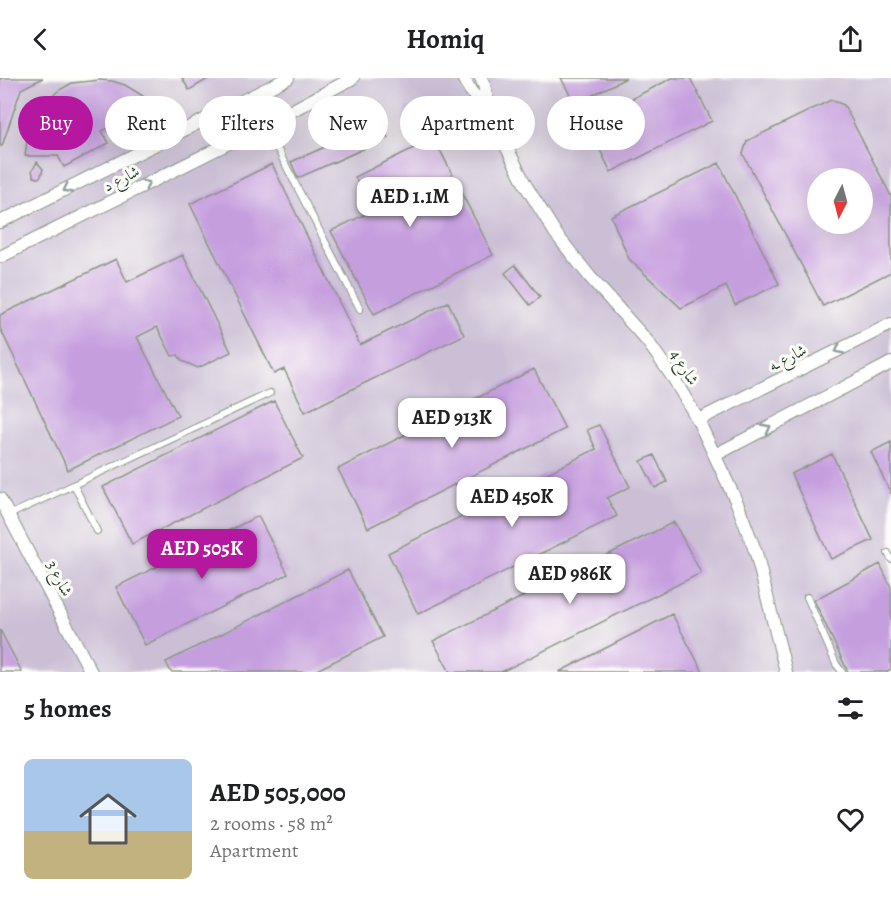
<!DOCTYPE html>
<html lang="en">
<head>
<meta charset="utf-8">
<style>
  body { margin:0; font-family:Alegreya,Amiri,serif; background:#f2f2f2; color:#202124; height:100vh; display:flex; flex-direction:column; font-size:22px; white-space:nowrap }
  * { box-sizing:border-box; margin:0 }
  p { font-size:20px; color:#757577 }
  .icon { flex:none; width:33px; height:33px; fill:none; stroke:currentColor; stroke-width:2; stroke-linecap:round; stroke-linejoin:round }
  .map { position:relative; height:594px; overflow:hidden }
  .panel { display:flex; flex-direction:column; background:#fff; flex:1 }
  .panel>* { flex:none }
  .banner { position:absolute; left:18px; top:18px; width:855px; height:54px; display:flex; gap:12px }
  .needle { width:39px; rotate:186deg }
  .tools { position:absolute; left:807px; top:90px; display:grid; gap:12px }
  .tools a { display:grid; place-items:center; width:66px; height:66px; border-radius:50%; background:#fff; box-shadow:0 6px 24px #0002; font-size:30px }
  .price { position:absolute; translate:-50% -51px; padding:0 14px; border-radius:12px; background:#fff; color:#222; font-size:20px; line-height:39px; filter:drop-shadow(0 2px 3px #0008) }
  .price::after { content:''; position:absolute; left:50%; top:36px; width:18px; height:14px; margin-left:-9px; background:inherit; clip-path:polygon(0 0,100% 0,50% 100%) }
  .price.on { background:#b5179e; color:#fff }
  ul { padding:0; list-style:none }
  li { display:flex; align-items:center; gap:18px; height:150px; padding:0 24px }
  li+li { border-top:2px solid #e0e0e0 }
  li span { display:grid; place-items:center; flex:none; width:168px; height:120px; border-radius:9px; color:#555 }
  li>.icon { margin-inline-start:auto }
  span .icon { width:72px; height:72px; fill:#fffc; stroke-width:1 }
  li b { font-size:26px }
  h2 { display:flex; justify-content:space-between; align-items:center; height:72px; padding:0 24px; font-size:26px }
  .pill { padding:0 21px; border-radius:27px; background:#fff; box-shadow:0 6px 24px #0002; font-size:21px; line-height:54px }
  .pill.on { background:#b5179e; color:#fff }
  header { display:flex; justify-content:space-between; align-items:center; height:78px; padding:0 24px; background:#fff; font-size:27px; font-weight:600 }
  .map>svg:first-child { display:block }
</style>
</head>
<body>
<header><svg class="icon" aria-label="back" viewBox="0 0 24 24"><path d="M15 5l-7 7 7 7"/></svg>Homiq<svg class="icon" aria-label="share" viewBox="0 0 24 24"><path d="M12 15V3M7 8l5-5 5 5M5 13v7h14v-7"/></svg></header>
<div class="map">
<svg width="891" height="594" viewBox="0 0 891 594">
  <rect width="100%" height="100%" fill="#fdfcf7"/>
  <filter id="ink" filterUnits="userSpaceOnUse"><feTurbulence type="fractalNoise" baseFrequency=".0167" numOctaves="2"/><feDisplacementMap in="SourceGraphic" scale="12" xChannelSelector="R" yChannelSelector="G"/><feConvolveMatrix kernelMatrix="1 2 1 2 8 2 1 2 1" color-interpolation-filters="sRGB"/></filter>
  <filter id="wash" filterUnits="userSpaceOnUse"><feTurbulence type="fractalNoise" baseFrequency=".008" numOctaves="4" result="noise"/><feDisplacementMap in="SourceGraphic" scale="24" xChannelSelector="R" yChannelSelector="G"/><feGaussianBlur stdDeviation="1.35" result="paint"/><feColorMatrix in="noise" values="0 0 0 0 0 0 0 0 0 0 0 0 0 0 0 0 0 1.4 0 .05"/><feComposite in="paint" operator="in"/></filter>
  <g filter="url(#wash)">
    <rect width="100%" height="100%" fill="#f7ecd9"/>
    <!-- industrial -->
    <path fill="#cbbfd5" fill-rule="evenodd" d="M0,0H891V594H0ZM818,100H862V146H818Z"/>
    <g id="blocks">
      <!-- building -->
      <path fill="#c59ede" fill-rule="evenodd" d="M0,0H43L21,11L2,68H0Z
        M182,0H210L189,12Z
        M561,0H626L575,26Z
        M672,0H690L712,43L611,94L586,44Z
        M100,2L112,3L125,7L143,18L126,41L102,53L109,65L64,89L58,78H25L29,47L44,26L58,13L72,5Z
        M831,22L844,27L891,118V194L823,228L743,76L747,63ZM818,100H862V146H818Z
        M407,29L432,37L427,50L403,42Z
        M145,31L155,34V41L151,43L148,41Z
        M381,44L388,60L298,100L291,84Z
        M434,60L493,177L374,236L331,153L372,133L355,99Z
        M37,84L43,91L41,98L38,100L34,99L32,93Z
        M719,85L779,206L735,227L726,208L681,230L629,181L611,138Z
        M272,86L360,267L448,224L464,257L305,334L284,291L274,296L190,126Z
        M183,177L231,274L198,290L182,283L178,277L172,278L157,249L137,259L178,338L68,392L0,250V237L116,181L127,204Z
        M515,187L540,219L530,227L505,195Z
        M534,291L565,351L368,450L338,391Z
        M274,323L303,380L132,466L103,409Z
        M599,347L630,409L607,420L617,438L418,536L388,475L596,371L587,352Z
        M891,364V416L871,374Z
        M832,376L873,462L831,481L791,396Z
        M654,377L667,404L655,410L641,383Z
        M258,438L288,496L145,567L116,509Z
        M674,444L701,495L501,594H450L433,563Z
        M880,486L891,509V591L886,594H848L814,522Z
        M348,492L383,559L313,594H171L166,584Z
        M672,536L703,594H559Z
        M0,552L22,594H0Z"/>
    </g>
  </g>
  <g filter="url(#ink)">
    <use href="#blocks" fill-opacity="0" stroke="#8b9486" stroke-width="1.5"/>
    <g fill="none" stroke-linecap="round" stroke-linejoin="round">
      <!-- service casing -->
      <g stroke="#8b9486" stroke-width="8">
        <path id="service" d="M265,47L360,231
          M74,407L97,453
          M9,437L270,315
          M888,475L891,481
          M807,519L836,586L842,594"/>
      </g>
      <!-- minor casing -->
      <g stroke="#8b9486" stroke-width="14">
        <path id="minor" d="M463,0L470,12L490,36L526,108L556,156L590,199L648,264L674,301L698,342L737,425L756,475L786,594
          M481,0L484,7L490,35
          M0,144L288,0
          M0,179L265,47L353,0
          M698,342L891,246
          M715,377L891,285
          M0,421L91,594"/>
      </g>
      <!-- service -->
      <use href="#service" stroke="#fff" stroke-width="6"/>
      <!-- minor -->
      <use href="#minor" stroke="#fff" stroke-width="12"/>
    </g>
    <!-- one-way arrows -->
    <defs><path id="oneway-chevron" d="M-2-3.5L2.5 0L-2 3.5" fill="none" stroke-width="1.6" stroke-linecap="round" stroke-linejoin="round" transform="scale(1.5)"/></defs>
    <g stroke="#8f9e9a">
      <use href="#oneway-chevron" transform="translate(146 106) rotate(-27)"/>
      <use href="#oneway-chevron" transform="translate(67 111) rotate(153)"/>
      <use href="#oneway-chevron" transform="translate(839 272) rotate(153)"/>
      <use href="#oneway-chevron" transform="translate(767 350) rotate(-28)"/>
    </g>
  </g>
  <g text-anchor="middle" stroke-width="6" stroke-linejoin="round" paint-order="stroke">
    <!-- street labels -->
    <g font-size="16" fill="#1f3d34" stroke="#fdfcf7">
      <text transform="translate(121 100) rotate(-27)" y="6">شارع د</text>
      <text transform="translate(787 279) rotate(-27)" y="6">شارع ـه</text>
      <text transform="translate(685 289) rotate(57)" y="6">شارع 4</text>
      <text transform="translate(60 500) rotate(62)" y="6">شارع 3</text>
    </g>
  </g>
</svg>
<div class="tools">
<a><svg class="needle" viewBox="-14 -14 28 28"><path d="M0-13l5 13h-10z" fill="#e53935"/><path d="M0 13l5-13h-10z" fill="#757577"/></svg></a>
</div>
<b class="price" style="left:410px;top:150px">AED 1.1M</b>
<b class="price" style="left:452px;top:371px">AED 913K</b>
<b class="price" style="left:512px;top:450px">AED 450K</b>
<b class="price on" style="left:202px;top:502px">AED 505K</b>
<b class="price" style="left:570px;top:527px">AED 986K</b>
<div class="banner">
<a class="pill on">Buy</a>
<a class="pill">Rent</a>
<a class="pill">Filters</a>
<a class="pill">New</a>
<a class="pill">Apartment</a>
<a class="pill">House</a>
</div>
</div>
<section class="panel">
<h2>5 homes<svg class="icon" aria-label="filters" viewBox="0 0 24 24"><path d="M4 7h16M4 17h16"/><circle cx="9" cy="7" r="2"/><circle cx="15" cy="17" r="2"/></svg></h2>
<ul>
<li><span style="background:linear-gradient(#a9c7e8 60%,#c2b280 0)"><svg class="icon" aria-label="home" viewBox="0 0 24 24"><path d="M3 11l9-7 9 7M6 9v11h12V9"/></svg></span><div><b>AED 505,000</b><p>2 rooms · 58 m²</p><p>Apartment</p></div><svg class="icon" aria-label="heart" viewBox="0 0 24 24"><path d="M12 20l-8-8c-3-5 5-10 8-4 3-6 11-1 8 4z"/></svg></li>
</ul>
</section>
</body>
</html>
